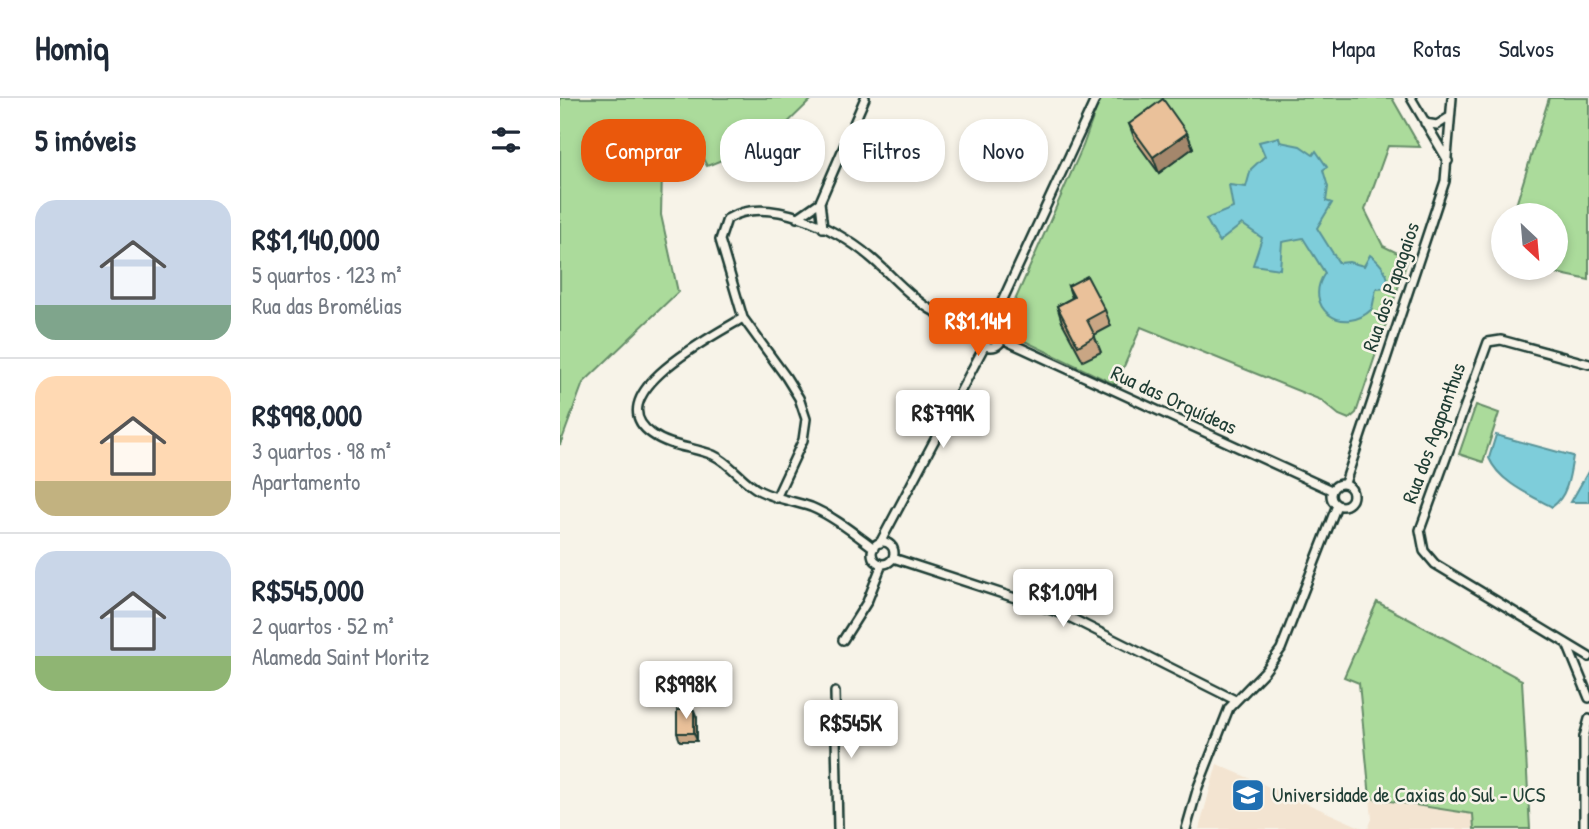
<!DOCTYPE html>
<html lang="pt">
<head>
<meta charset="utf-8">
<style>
  body { margin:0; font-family:"Patrick Hand",sans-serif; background:#f6f6f7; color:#1f2937; height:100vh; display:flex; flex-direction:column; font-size:26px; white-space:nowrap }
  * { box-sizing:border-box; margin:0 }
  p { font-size:23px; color:#747a83 }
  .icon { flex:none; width:38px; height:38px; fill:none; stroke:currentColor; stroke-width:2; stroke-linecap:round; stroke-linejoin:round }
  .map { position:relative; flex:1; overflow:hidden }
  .drawer { display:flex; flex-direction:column; background:#fff; width:560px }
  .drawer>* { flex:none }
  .hud { position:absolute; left:21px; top:21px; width:665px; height:63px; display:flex; gap:14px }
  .needle { width:46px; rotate:154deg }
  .buttons { position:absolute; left:931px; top:105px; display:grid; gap:14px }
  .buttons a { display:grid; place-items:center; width:77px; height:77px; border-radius:50%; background:#fff; box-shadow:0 4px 10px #0003; font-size:35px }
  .price { position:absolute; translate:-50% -60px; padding:0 16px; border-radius:7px; background:#fff; color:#222; font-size:23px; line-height:46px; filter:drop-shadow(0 2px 4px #0008) }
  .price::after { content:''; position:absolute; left:50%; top:42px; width:21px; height:16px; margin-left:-10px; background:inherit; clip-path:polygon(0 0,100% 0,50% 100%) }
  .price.selected { background:#ea580c; color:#fff }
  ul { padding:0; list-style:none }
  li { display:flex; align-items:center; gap:21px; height:175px; padding:0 35px }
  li+li { border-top:2px solid #e0e1e3 }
  li span { display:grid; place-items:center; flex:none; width:196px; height:140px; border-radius:21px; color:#555 }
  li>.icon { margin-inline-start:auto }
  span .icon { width:84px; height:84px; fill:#fffc; stroke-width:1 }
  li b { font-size:30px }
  h2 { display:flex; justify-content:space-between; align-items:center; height:84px; padding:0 35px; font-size:30px }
  .tag { padding:0 24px; border-radius:28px; background:#fff; box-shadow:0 4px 10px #0003; font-size:24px; line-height:63px }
  .tag.selected { background:#ea580c; color:#fff }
  header { display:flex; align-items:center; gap:42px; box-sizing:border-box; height:98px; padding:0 35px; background:#fff; border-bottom:2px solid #e0e1e3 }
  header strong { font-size:33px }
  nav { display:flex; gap:38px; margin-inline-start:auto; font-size:24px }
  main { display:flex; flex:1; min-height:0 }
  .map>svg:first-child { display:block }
</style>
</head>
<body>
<header>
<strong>Homiq</strong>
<nav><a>Mapa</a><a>Rotas</a><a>Salvos</a></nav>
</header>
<main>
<section class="drawer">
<h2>5 imóveis<svg class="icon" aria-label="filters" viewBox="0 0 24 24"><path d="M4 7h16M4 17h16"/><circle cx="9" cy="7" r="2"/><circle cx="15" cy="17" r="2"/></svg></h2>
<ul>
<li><span style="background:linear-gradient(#c9d6e8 75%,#7fa58c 0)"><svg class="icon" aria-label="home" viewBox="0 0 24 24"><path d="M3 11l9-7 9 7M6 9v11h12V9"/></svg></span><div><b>R$1,140,000</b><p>5 quartos · 123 m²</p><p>Rua das Bromélias</p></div></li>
<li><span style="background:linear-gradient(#ffd9b3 75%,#c2b280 0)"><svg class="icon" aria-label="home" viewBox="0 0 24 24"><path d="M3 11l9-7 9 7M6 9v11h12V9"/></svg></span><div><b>R$998,000</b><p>3 quartos · 98 m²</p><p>Apartamento</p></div></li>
<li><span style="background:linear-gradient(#c9d6e8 75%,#8fb573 0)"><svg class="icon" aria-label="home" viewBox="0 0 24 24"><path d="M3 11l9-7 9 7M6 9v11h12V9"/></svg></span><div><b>R$545,000</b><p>2 quartos · 52 m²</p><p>Alameda Saint Moritz</p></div></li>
</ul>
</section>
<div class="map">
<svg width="1029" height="731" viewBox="0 0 1029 731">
  <rect width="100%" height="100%" fill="#f7f3e8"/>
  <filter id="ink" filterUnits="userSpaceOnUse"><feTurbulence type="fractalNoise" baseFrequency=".0143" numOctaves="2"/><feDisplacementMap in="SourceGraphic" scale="14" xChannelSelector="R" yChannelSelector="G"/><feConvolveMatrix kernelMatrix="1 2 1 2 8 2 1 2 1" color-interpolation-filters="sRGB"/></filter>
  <g filter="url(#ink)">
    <!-- built -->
    <path fill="#f3e4d1" d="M657,666L805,731H639Z
      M810,700L914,716V731H808L812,721Z"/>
    <!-- green -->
    <path fill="#abdb9b" stroke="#658c68" stroke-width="2" d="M0,0H253L209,43L147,68L141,57L102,74L101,117L118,194L23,285L0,347Z
      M540,0H832L860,49L828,48L805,112L823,148L848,160L796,315L789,321L779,317L761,302L581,229L556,287L454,238L447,228L449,216L523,48Z
      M989,0H1029V182L972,170H996V117H953Z
      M916,307L939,315L923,364L899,356Z
      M817,504L962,582L970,731H914L913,716L810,700L799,585L784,579Z"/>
    <!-- water -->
    <path fill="#7ecdda" stroke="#589398" stroke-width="2" d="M719,39L720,44L740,48L753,57L756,53L767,69L763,72L768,89L766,103L772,105L757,130L779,165L789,164L804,168L810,157C821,165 829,176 829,190L816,191L812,211C782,240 742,208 765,175L743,140L722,144L720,171L693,167L702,140L682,126L659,144L646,121L673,110L669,87L686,89L691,71L705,58L699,44Z
      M936,337L1013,358C1010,376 1008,398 992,409C970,397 939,384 929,360Z
      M1029,372V404H1011Z"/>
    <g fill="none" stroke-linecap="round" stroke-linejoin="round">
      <!-- street casing -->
      <g stroke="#1f3d34" stroke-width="12">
        <path id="street" d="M851,0L888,63
          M865,25L877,27L888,20
          M237,120L260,104
          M263,130L260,104L305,0
          M183,220C158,235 36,297 92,336C110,349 133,349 153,357C171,365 182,384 200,393C216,401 234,403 251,409C273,418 295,436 314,450
          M419 237a12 12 0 1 1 24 0a12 12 0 1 1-24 0Z
          M432,225L536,0
          M442,241L771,392
          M1029,266L941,242L928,244L860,432L864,453L875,466L1029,559
          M785,385L885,83L892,0
          M771 397a11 11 0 1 1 22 0a11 11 0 1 1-22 0Z
          M216,400L243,342L246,321L239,300L226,279L183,220L160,142L167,121C207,96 276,130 309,158C330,175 347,197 370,211C385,220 402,227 419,233
          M312 455a11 11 0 1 1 22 0a11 11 0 1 1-22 0Z
          M320,445L425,247
          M333,460L501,515L675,602
          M283,542L307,504L322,466
          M1007,546L1029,600
          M275,594L278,731
          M626,731L638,689L669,610L705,573L721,551L777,407
          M1024,731V639L1029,621"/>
      </g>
      <!-- street -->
      <use href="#street" stroke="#f7f3e8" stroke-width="7"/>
    </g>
    <!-- wall -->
    <path fill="#c9a684" stroke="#1f3d34" stroke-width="2" d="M569,26L627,35L633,50L599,75L575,42Z
      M508,188L545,212L551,228L534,237L541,254L523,263L502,224L497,208L512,200Z
      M137,620V643H120L117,635Z"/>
    <!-- shaded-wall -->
    <path fill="#a4876c" stroke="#1f3d34" stroke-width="2" d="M627,35L633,50L599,75L593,59Z
      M134,612L137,620V643L134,635Z"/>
    <!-- building -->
    <path fill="#eac19a" stroke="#1f3d34" stroke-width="2" d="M603,1L627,35L593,59L569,26Z
      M527,178L545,212L527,222L535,238L518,248L497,208L514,199L508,188Z
      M117,612H134V635H117Z"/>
  </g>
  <!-- icons -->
  <defs>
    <g id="university-square" transform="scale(1.75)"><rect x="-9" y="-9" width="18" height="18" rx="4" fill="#1f6fb2" stroke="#f7f3e8"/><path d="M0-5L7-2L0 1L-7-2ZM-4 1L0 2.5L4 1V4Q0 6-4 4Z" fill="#fff"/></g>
  </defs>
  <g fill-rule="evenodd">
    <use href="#university-square" x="688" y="697"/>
  </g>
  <g text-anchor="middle" stroke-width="5" stroke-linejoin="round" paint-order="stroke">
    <!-- street labels -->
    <g font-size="21" fill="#1f3d34" stroke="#f7f3e8">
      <text transform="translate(831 189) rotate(-71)" y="7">Rua dos Papagaios</text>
      <text transform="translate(614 302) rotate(25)" y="7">Rua das Orquídeas</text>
      <text transform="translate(874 335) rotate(-70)" y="7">Rua dos Agapanthus</text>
    </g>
    <!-- poi labels -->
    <g font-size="21" fill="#1f3d34" stroke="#f7f3e8" text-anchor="start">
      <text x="712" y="704">Universidade de Caxias do Sul - UCS</text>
    </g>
  </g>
</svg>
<div class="buttons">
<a><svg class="needle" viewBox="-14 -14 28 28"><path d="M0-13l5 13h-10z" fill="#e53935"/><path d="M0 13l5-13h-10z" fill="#747a83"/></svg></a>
</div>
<b class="price selected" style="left:418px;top:260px">R$1.14M</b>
<b class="price" style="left:383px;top:352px">R$799K</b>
<b class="price" style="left:503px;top:531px">R$1.09M</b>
<b class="price" style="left:126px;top:623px">R$998K</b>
<b class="price" style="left:291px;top:662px">R$545K</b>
<div class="hud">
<a class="tag selected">Comprar</a>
<a class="tag">Alugar</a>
<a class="tag">Filtros</a>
<a class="tag">Novo</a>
</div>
</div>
</main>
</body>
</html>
